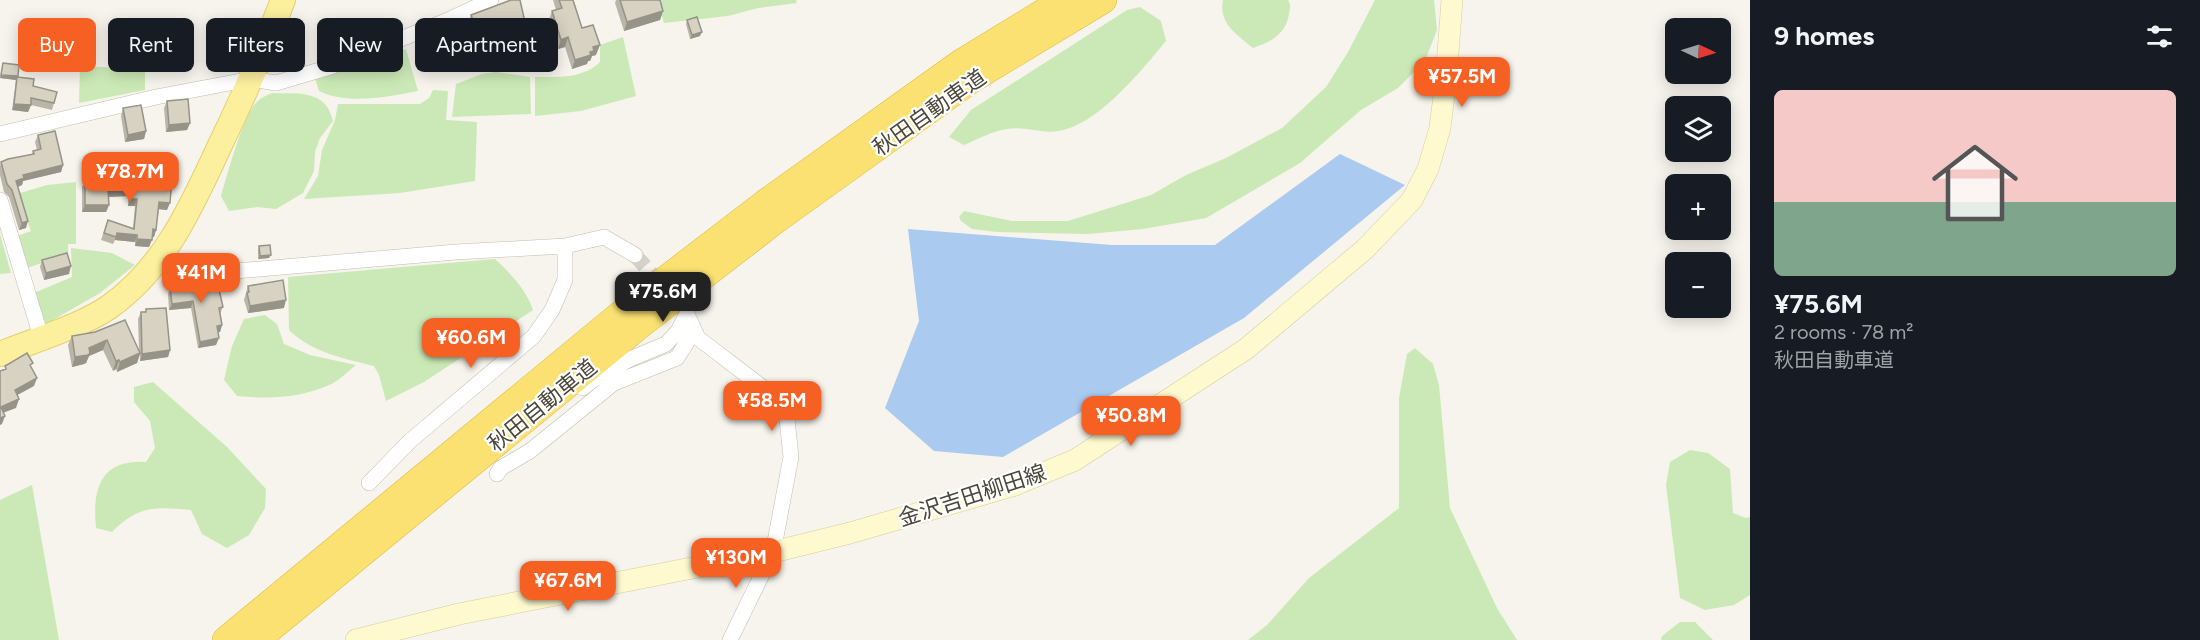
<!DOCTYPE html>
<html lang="en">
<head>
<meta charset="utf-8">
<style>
  body { margin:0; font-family:Figtree,"Noto Sans JP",sans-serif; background:#242831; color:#f1f3f6; height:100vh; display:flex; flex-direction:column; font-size:22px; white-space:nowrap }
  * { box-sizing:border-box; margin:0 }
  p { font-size:20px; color:#9ea1a6 }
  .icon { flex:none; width:33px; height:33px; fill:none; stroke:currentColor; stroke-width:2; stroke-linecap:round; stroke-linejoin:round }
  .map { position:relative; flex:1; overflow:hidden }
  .side { display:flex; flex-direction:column; background:#171b24; width:450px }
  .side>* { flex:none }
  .top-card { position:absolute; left:18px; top:18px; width:570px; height:54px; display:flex; gap:12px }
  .needle { width:39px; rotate:94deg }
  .tools { position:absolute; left:1665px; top:18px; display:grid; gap:12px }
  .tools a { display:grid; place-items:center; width:66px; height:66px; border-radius:9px; background:#171b24; box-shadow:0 3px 15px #0003; font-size:30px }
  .price { position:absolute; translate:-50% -51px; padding:0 14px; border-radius:12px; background:#f66023; color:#fff; font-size:20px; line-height:39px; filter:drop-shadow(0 2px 3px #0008) }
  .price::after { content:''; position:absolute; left:50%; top:36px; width:18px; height:14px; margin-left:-9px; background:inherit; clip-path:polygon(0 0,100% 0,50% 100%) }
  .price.current { background:#222; color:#fff }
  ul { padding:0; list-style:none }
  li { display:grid; align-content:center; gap:12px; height:318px; padding:0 24px }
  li+li { border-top:2px solid #363941 }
  li span { display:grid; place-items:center; height:186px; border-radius:9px; color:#555 }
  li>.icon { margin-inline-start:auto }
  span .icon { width:108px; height:108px; fill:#fffc; stroke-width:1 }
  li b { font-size:26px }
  h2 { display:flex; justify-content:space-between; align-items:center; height:72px; padding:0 24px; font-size:26px }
  .chip { padding:0 21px; border-radius:9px; background:#171b24; box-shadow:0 3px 15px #0003; font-size:21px; line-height:54px }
  .chip.current { background:#f66023; color:#fff }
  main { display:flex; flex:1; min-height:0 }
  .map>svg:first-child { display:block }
</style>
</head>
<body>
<main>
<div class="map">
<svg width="1750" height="640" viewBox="0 0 1750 640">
  <rect width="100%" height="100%" fill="#f6f4ec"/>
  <!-- green -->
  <path fill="#cbe9b6" d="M657,0H796L797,3L758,8L728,16L664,23Z
    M1223,0H1288C1291,5 1290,8 1289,14C1286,34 1271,42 1253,48C1237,35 1218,23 1223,0Z
    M1375,0H1434L1437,30L1425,61L1398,88L1361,110L1300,163L1206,218L1143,229L1088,234L997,232L972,229L961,221L959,217L964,211L1012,221H1068L1151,195L1186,175L1226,158L1282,128L1326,87L1348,52Z
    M1140,7L1161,21L1166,41C1142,70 1097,126 1058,131C1042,134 1024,126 1007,129C993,131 978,139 964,145L949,137L971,110L1127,10Z
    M623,37L636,96L581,111L535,116V77C557,77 583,79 600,62V45Z
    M406,49L418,91C387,97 348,105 319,91L315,78Z
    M80,66L145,69V90L79,103Z
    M496,72L530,77L531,114L452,117L456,84L482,74Z
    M433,90L448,91L446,120L477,122L475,181L400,193L304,199L318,176L322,150L335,120L338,104H420L429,98Z
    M272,93C298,94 326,89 333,121L320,138L315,152L314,171L303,193L276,209L257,207L229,211L221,196C227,176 244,111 259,100C262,97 268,95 272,93Z
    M76,182V244H68V254L27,268L17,236L31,231L17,194L47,185Z
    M0,234L11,273L0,274Z
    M71,248L112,253L135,265L100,293L46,324L34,293L72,277Z
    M495,259C511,274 526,289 533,310L424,382L386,401L379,375L374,366C345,359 311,352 289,330L288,277Z
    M265,315L277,324L284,344L310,355L356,365C348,371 339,381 329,385C300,398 269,399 237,396L224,380L232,346L244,319Z
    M1415,348L1433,364L1439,385L1450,508L1497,608L1517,640H1248L1267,625L1309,578L1399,508V398L1407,354Z
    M153,382L227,447L266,489L265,508L249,535L227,548L202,534L191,510C155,507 139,505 112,532L96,528C92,488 101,459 146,462L155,448L150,421L134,402V387Z
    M1690,450L1708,453L1730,469L1733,513L1746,518L1750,517V595L1734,605L1705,610L1680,598L1666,485L1670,462Z
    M32,485L59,640H0V500Z
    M1680,622H1695L1713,640H1661L1662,636Z"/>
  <!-- water -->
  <path fill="#abcaf0" d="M1340,154L1405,185L1244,318L1003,457L934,451L885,408L919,321L908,229L1112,245H1215Z"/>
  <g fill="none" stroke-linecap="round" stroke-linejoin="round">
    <!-- minor-tunnel -->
    <path stroke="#d4d1c8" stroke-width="15" stroke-dasharray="15 8" stroke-linecap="butt" d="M635,255L665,289"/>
    <!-- minor casing -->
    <g stroke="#c1bdae" stroke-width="16">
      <path id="minor" d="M0,134L156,97L251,79L276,83L330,67L446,21L491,0
        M0,200L41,337
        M158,259L179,276L456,252L565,246L604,237L635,255
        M687,314L698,338L770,393L787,419L791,457L773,552L730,640
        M583,388L593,380L630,359L666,344L678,331L687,314
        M497,474L501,468L530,451L614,383L677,358L694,331
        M369,483L410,441L534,336L552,310L565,280V246"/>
    </g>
    <!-- secondary casing -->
    <g stroke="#d4cd9d" stroke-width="22">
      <path id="secondary" d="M356,640L459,614L773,552L850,533L1012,486L1075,460L1246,349L1365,249L1412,200L1428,169L1440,128L1446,79L1452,0"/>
    </g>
    <!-- primary casing -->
    <g stroke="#e3d06d" stroke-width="26">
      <path id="primary" d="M0,354C32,341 82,326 109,307C166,267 193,203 221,143C244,96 264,49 283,0"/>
    </g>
    <!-- motorway casing -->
    <g stroke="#dcb840" stroke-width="28">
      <path id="motorway" d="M226,640L626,310L764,204L961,63L1064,0
        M256,640L641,324L773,222L972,79L1103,0"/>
    </g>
    <!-- minor -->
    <use href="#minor" stroke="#fff" stroke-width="15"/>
    <!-- secondary -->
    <use href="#secondary" stroke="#fef9ce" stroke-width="21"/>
    <!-- primary -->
    <use href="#primary" stroke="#fcef9e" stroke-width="24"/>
    <!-- motorway -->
    <use href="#motorway" stroke="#fbe172" stroke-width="27"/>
  </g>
  <!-- wall -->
  <path fill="#b9b5a7" d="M553,0H573L582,28L596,55L592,56L590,61H588L587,64L572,69L565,47L558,49L549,20L552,11L556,10Z
    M616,0H660L663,11L660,20L624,31L615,3Z
    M471,15L527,31L525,38L517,40V61L499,65L497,53L449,69L446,59L426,66L417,43L420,36L437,32L469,22Z
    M687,20L700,36L690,39L686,24Z
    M3,63L18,77L33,86L54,103L52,110L31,105L28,112L12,110L16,80L0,78Z
    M167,101L190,123L187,130L166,132L164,108Z
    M123,108L146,131L144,139L125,142L121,116Z
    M38,135L63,165L61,172L23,181L22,185L18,187L26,228L19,230L9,197L4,192L0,175V166L1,162L32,154L33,151L37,150L35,142Z
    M103,176L158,189L167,210L159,209L156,230L154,237H152L149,247L135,246V242L115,240L113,244L101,240L108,220L133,228L135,206H128V196L108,197L109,205L106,212H82V187L85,180H101Z
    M259,246L269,258L258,259V249Z
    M42,260L69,274L44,280L40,267Z
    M175,281L223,307L220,314L222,325L220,332H218L216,345L198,348L191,308L169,310L168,294L170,287H173Z
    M248,286L284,308L248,313L244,300Z
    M146,309L170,350L168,357L140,361V355L137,363L117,372L116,369L113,371L103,350L89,356L86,363L84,364L72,367L68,345L72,336L95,332L139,351L138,319L141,312H145Z"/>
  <!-- shaded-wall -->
  <path fill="#969388" d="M663,11L660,20L624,31L627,22Z
    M527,31L525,38L513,41L515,34Z
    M702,32L700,36L690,39L692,35Z
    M568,37L565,47L558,49L561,40Z
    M600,45L596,55L592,56L590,61H588L587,64L572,69L575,60L593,47Z
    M499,46L497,53L449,69L451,62Z
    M448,52L446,59L426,66L429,59Z
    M520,54L517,61L499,65L502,58Z
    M1,75L18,76L16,80L0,78Z
    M14,104L31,105L28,112L12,110Z
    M190,123L187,130L166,132L169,125Z
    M146,131L144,139L125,142L128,135Z
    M63,165L61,172L23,181L22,185L14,188L16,181L23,175Z
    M108,190H131L128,196L106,197Z
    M130,199H137L135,206H128Z
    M159,202L170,203L167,210L157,209Z
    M85,205H109L106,212H82Z
    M28,221L26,228L19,230L22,223Z
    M153,229L156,230L154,237L150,236Z
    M117,233L137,235L135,242L115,240Z
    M137,239L152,240L149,247L135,246Z
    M271,255L269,258L258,259L260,256Z
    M71,266L69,274L44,280L46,273Z
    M286,300L284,308L248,313L250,306Z
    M193,301L191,308L169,310L172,304Z
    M222,325L220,332L214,333L217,326Z
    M219,338L216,345L198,348L200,342Z
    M107,340L103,350L89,356L86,363L84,364L72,367L75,357L89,348Z
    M170,350L168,357L140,361L142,354Z
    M140,353L137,363L117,372L120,362Z
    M119,360L116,369L113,371L116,361Z
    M37,378L34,386L12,398L15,390Z
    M19,399L16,408L0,414L1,407Z
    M5,416L2,424L0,425V418Z"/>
  <!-- building -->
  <path fill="#d7d2c2" stroke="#969388" stroke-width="1.5" d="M511,0H520L527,31L515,34L520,54L502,58L499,46L451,62L448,52L429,59L420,36L436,29L437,32L473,20L471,15Z
    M559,0H573L582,28L593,25L600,45L593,47L594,51L590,52L591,55L575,60L568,37L561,40L552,11L562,8Z
    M620,0H660L663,11L627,22Z
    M697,17L702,32L692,35L687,20Z
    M3,63L19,65L18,76L1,75Z
    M17,77L34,79L33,86L57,92L54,103L31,98V105L14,104Z
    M188,99L190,123L169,125L167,101Z
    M141,105L146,131L128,135L123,108Z
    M55,131L63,165L23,175L24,178L16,181L28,221L22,223L12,190L7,184L1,162L8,159L34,154L33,151L41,149L38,135Z
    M103,176H117L159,181L158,189L171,190L170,203L159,202L156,230L153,229L152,240L137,239V235L117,233L116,237L104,233L108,220L134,229L137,199H130L131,190H108L109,205H85V180H103Z
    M270,245L271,255L260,256L259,246Z
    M67,253L71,266L46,273L42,260Z
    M216,276L223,307L219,308L222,325L217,326L219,338L200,342L193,301L172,304L170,287H175V281Z
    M283,280L286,300L250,306L247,293L249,292L248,286Z
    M166,308L170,350L142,354L141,312H146V309Z
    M125,320L140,353L120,362L119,360L116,361L107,340L89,348L90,353L88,355L75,357L72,336L95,332Z
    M27,353L33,363L30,365L37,378L15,390L19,399L1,407L5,416L0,418V371L6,369L5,366Z"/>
  <g text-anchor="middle" stroke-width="4.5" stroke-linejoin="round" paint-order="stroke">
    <!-- street labels -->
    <g font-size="22" fill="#4a4639" stroke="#fff">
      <text transform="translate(929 112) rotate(-35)" y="8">秋田自動車道</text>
      <text transform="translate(542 405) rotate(-39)" y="8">秋田自動車道</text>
      <text transform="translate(972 495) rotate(-18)" y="8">金沢吉田柳田線</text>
    </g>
  </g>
</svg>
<div class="tools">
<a><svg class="needle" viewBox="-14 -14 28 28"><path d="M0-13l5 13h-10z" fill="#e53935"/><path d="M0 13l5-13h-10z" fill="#9ea1a6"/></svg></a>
<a><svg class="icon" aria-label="layers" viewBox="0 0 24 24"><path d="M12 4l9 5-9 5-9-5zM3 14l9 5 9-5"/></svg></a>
<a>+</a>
<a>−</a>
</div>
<b class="price" style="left:1462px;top:108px">¥57.5M</b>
<b class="price" style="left:130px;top:203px">¥78.7M</b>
<b class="price" style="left:201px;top:304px">¥41M</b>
<b class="price current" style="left:663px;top:323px">¥75.6M</b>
<b class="price" style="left:471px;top:369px">¥60.6M</b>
<b class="price" style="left:772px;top:432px">¥58.5M</b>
<b class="price" style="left:1131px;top:447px">¥50.8M</b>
<b class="price" style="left:736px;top:589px">¥130M</b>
<b class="price" style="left:568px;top:612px">¥67.6M</b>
<div class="top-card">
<a class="chip current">Buy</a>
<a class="chip">Rent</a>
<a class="chip">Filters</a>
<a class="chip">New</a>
<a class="chip">Apartment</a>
</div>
</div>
<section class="side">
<h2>9 homes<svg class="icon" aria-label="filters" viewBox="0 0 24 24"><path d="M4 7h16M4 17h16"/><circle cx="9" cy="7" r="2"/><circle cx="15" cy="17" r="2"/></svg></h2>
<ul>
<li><span style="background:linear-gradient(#f6c9c9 60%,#7fa58c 0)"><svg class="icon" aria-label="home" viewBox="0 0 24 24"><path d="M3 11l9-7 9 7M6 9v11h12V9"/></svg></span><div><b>¥75.6M</b><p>2 rooms · 78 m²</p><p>秋田自動車道</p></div></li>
</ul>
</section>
</main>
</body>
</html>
